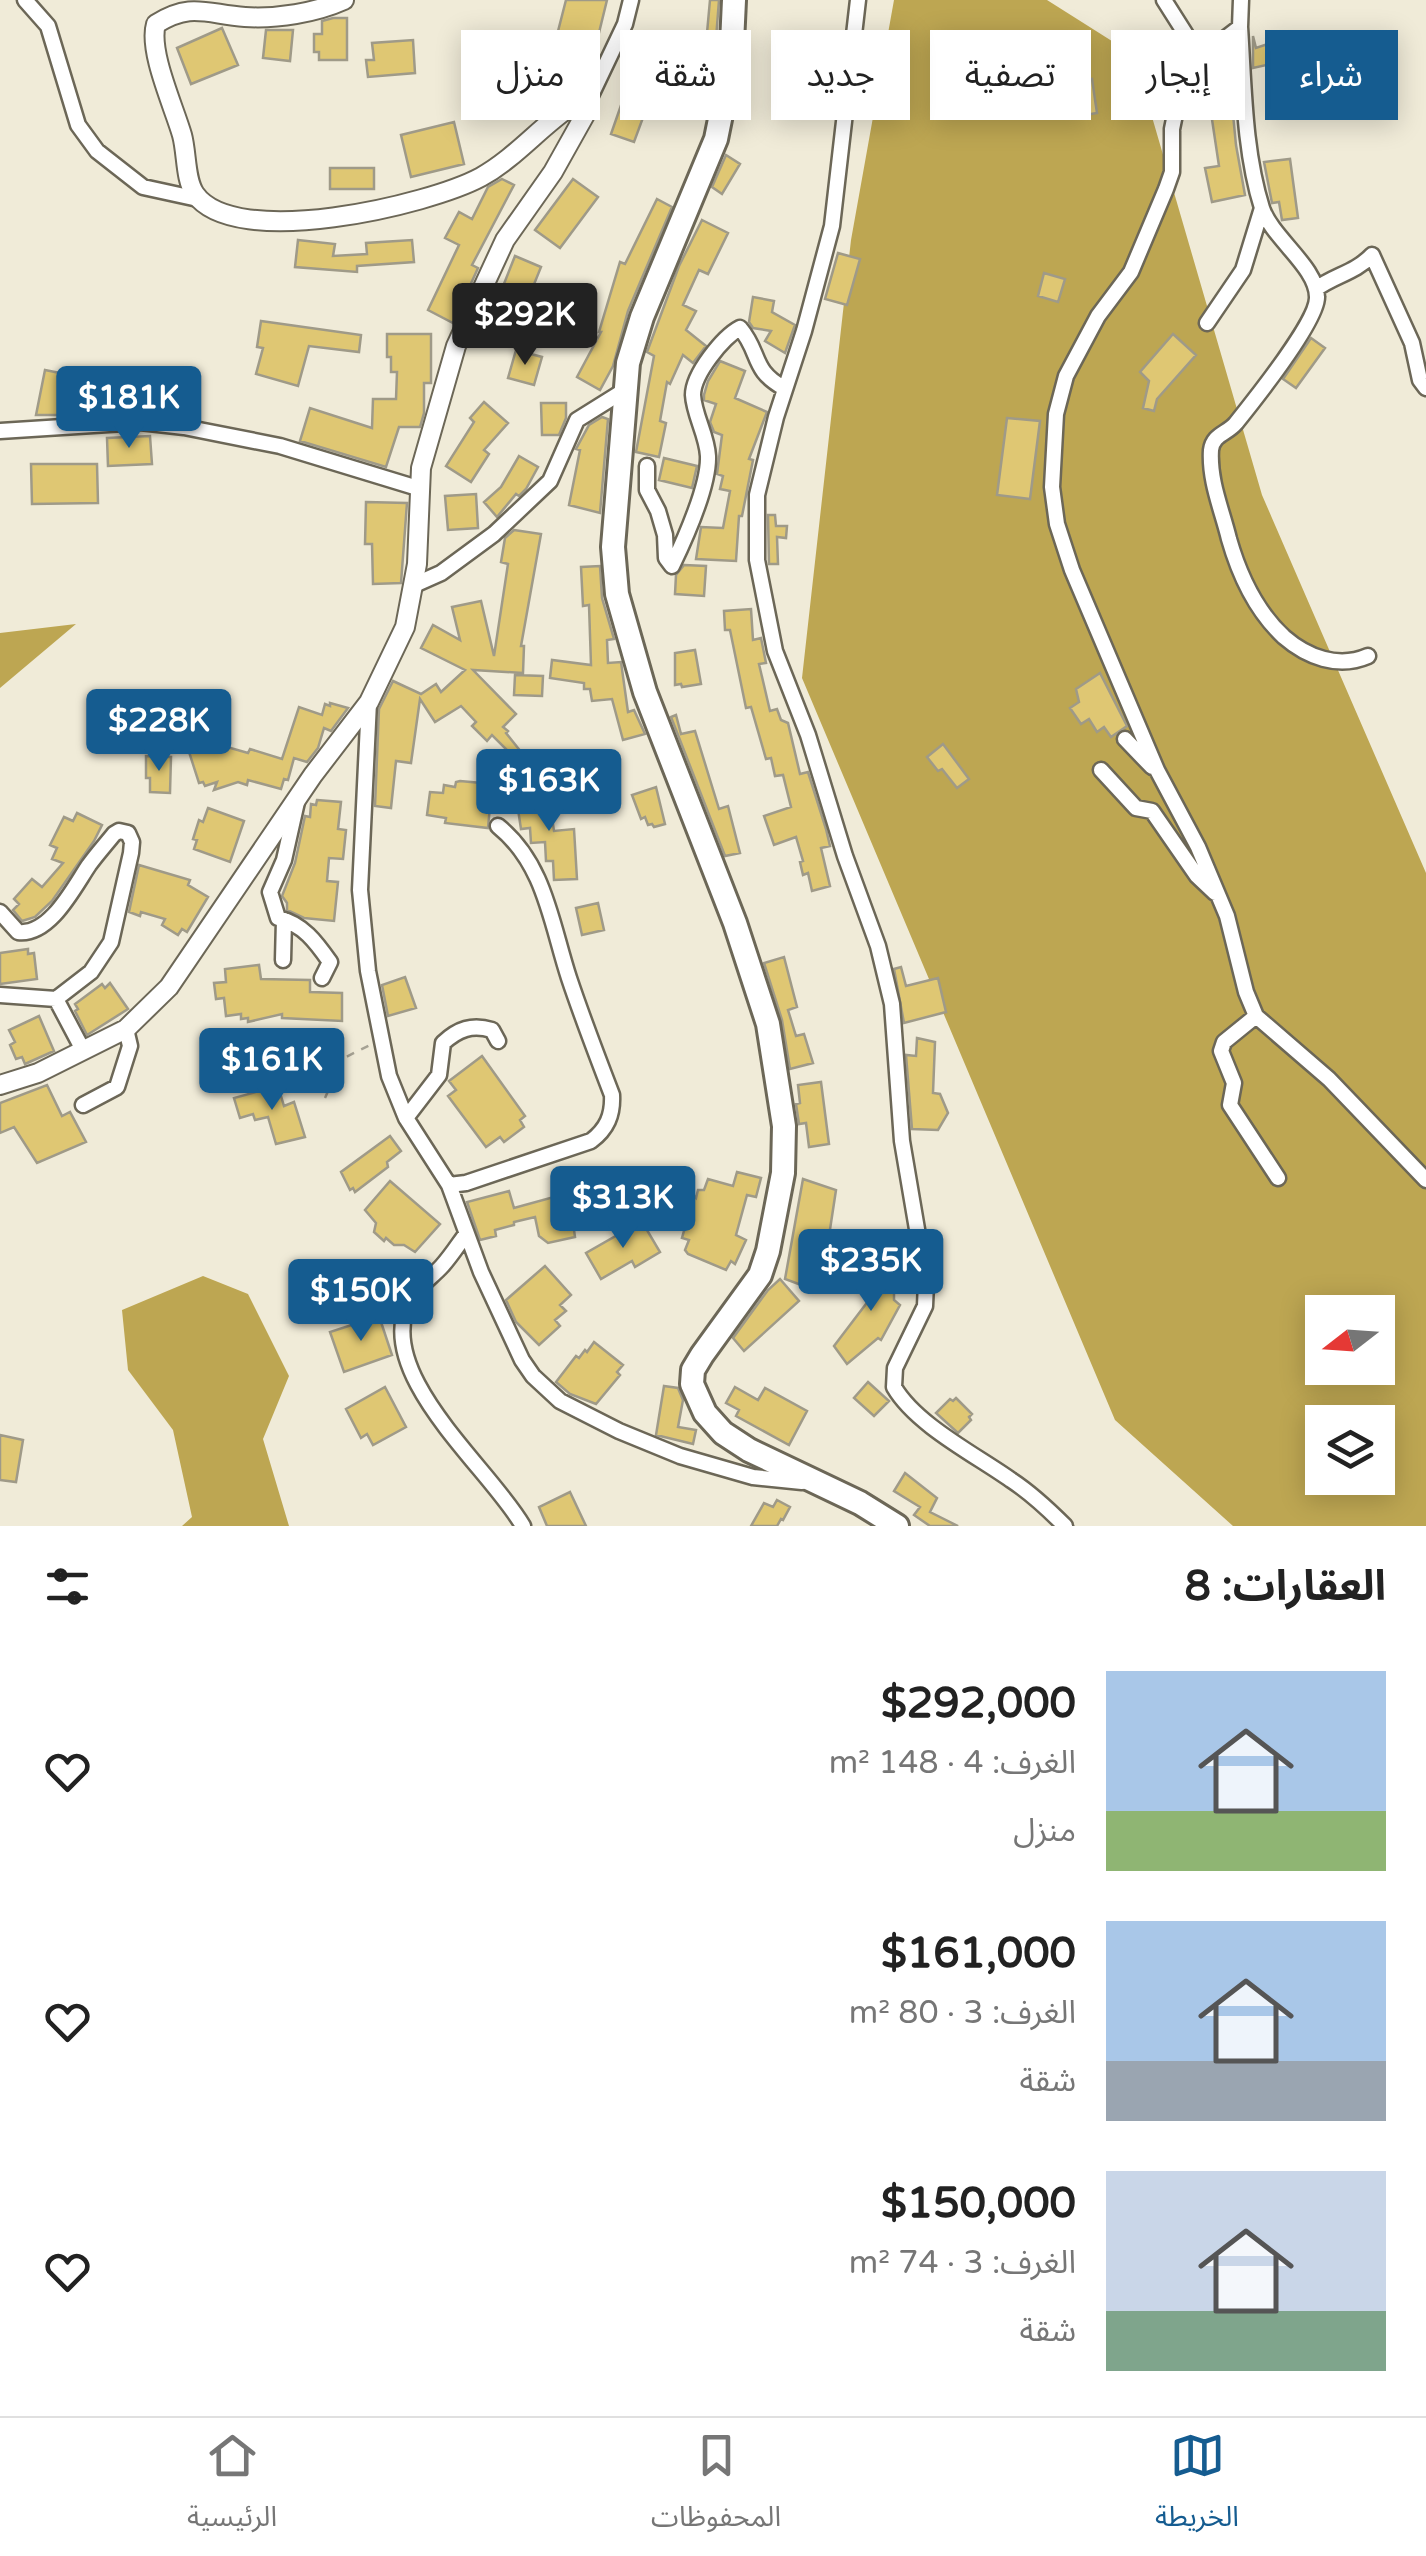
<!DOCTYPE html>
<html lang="ar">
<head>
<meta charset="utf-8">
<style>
  body { margin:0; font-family:"Varela Round","Noto Sans Arabic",sans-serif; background:#f2f2f2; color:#222; direction:rtl; height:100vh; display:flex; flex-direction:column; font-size:38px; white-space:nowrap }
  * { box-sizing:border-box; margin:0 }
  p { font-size:32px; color:#767676 }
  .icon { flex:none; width:55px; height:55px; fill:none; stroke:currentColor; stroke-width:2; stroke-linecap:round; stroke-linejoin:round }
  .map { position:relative; height:1526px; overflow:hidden; direction:ltr }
  .details { display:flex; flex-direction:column; background:#fff; flex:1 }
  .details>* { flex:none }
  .banner { position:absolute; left:30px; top:30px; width:1368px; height:90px; direction:rtl; display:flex; gap:20px }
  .needle { width:65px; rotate:253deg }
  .controls { position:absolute; left:1305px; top:1295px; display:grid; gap:20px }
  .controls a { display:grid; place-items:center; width:90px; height:90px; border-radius:0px; background:#fff; box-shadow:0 5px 25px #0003; font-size:50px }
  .price { position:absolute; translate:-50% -85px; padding:0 22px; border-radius:10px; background:#155c90; color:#fff; font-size:32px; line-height:65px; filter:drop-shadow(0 2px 5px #0008) }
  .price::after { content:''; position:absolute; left:50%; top:60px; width:30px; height:22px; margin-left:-15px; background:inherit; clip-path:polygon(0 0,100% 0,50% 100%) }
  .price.current { background:#222; color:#fff }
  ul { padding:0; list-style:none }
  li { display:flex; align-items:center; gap:30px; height:250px; padding:0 40px }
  li span { display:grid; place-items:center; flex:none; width:280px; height:200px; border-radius:0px; color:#555 }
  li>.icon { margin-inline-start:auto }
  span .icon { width:120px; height:120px; fill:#fffc; stroke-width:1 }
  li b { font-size:42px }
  h2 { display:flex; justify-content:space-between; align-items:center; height:120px; padding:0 40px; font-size:42px }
  .chip { padding:0 35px; border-radius:0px; background:#fff; box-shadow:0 5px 25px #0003; font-size:35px; line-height:90px }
  .chip.current { background:#155c90; color:#fff }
  .tab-bar { display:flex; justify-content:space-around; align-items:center; height:140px; border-top:2px solid #e0e0e0; background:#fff; font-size:28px; color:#767676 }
  .tab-bar a { display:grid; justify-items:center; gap:5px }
  .tab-bar .current { color:#155c90 }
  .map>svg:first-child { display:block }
</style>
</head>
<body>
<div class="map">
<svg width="1426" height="1526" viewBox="0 0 1426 1526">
  <rect width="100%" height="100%" fill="#f0ebd8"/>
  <!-- forest -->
  <path fill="#bda652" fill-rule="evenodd" d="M894,0H1047L1134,55L1262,495L1426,873V1526H1233L1115,1420L802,678L851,240ZM1322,1312H1378V1368H1322ZM1322,1422H1378V1478H1322Z
    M76,624L0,688V633Z
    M203,1276L248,1294L289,1376L263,1439L289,1526H182L192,1517L173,1430L128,1370L122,1310Z"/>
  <!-- building -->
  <path fill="#dfc773" stroke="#9f9a88" stroke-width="2.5" d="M566,0H607L595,49L556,39Z
    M710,0H719L713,78L703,77Z
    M333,18H347V60H319V52H314V34H322V21Z
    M222,28L238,65L191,84L177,48Z
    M266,30H293L290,61L263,58Z
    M1253,36L1256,48L1274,42L1280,62L1253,68Z
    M413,40L415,73L368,77L366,60H374L372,43Z
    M799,58L818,68L814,77L838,81L835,106L818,103L819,97L787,81Z
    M1092,79L1097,113L1067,118L1062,83Z
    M1230,83L1236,145L1245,195L1212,202L1205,168L1219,166L1207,86Z
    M627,88L651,96L634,142L611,134Z
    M454,122L464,164L411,177L401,135Z
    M726,155L740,164L722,194L712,187Z
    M1290,159L1298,218L1282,220L1279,202L1272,203L1264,162Z
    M330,168H374V189H330Z
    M502,179L514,185L472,265L478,268L453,323L428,310L459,245L445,238L459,212L472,219L488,187Z
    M573,179L598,197L560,248L535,230Z
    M657,199L672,207L628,311L613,366L600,390L577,377L601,332H599L620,262L625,264Z
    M702,220L728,233L708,274L699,270L683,305L696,311L686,330L706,346L693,363L683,355L670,384L667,382L660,421L666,423L659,457L636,452L654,356L647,352L679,266Z
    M298,240L335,244L333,256L367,254L366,243L412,240L414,262L357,266V272L295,267Z
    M838,253L860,259L847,305L825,299Z
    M515,256L541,267L520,319L494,309Z
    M1044,273L1065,279L1058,302L1038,296Z
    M753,297L774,301L772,312L795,325L785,353L765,341L771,331L753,328L749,322Z
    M261,321L361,335L359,352L309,346L298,386L256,374L263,348L257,347Z
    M387,334H431V383H424V413L420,427H399L386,467L300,441L310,408L372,428L373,399H396L397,372H391V357H387Z
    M1173,334L1196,355L1157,399L1154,411L1143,408L1149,381L1140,372Z
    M1311,338L1325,348L1296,388L1283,379Z
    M516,350L542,357L534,385L508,378Z
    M720,361L745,371L735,398L767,412L749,459L753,460L742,516H739L736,561L696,559L701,527L723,528L730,491L720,489L723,476L717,474L722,435L714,432L710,422L716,404L704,400V395L708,381Z
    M45,370L90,379L83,415H36Z
    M484,402L508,423L484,450L489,454L471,482L446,466L474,422L470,418Z
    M541,403H566V418L559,435H542Z
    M602,417L608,419L600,513L569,505L580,450L576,449L589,425Z
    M1007,418L1040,421L1030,499L997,495Z
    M150,436L152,464L108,466L107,438Z
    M519,456L538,467L526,489L519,496L516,494L497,517L484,502L501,487Z
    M664,458L697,466L692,488L659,480Z
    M31,464H97L98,503L32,504Z
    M476,494L478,528L448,530L445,496Z
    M366,502L407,503L401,583L373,584L372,544H365Z
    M768,515H775L776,526H787L786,538L777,537L778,564H769Z
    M514,530L541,534L521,646H524L523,673L473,670L516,714L503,727L508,731L506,733L541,777L518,794L496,764L510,753L492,735L487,741L472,726L476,722L461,706L435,722L420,699L411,763L396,761L391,808L375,806L379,709L393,681L421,694L436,684L441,692L465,670L421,648L433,625L460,640L452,607L481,601L494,656L508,564L501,562L505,538Z
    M684,565L706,566L704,596L675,594L676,575Z
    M600,566L602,598L614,639L607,640L608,663L621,662L628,712L634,710L645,734L623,740L612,699L592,701L590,689H584V683L550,678L552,660L591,665L589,605L583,606L581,567Z
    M751,609L753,640L761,638L766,663L759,664L770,711L777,709L781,720L788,723L800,774L808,772L826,829L830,846L821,848L830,886L812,891L808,873L803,875L800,862L803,861L796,837L774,845L764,816L791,807L783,775L775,776L771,758L766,759L751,707L746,708L730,630H725L724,611Z
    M695,650L701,684L682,687L681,684L675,685V653Z
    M1100,673L1127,726L1111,737L1104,727L1097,732L1089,719L1081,724L1070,708L1079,702L1076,689Z
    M515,675L543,676L542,696L514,695Z
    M330,703L348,708L331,731L324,728L318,748L307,762L294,758L288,780L284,779L281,789L248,780L247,785L238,782L214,790L217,782L205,786L203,782L199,783L182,730L188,728L185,720L215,710L227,747L248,753L250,749L282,759L299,707L322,715L325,704L330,706Z
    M676,715L681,734L695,731L719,809L728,806L740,853L725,856L671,717Z
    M943,744L969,779L957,788L942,769L938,771L927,757Z
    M146,756L171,757L170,793L150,792V778H146Z
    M460,781L492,784L488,828L445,823L446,818L427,815L430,792L443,793L444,785L455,787L456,782Z
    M656,787L665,824L654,827L652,824L648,825L645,817L641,819L632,795Z
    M548,791L554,831L574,829L577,879L554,880L553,861H546L545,842L531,843L530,828L521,829L516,796Z
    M317,800L341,802L338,829L346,830L343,859L329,858L327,881L338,882L334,921L304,918L287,910V903L282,896L295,863L305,816L310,817L311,804L316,805Z
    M208,808L244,821L230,862L194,849L197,840L193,839L199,820L203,822Z
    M77,813L102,825L94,841L52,901L35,917L22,921L13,910L19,904L14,899L32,879L42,887L63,863L52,859L57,848L50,845L64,817L73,821Z
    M139,865L190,880L188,885L208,897L187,932L182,929L178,935L162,925L165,919L141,912L140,916L129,912Z
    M598,903L604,930L582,935L576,908Z
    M28,949V954L34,953L37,979L0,984V953Z
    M784,957L797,1007L788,1010L796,1036L804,1034L813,1063L790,1069L782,1020L764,963Z
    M259,965L261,979L310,980V992L342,993V1021L282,1018V1014L248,1022V1018L241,1019V1014L226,1016L224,998L216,999L214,983L226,982L225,969Z
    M901,967L906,986L938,978L946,1012L904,1023L894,969Z
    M405,977L416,1008L388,1016L382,985Z
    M110,983L128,1009L87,1035L75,1011L78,1009L75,1004L102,984L105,988Z
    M39,1016L54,1051L25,1064L22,1057L16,1059L10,1045L15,1042L9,1030Z
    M917,1038L935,1042L933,1093L940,1094L948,1113L938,1130L912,1129L906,1055L916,1056Z
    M482,1056L525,1116L520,1120L524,1127L504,1142L500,1137L486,1147L448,1096L456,1090L449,1081Z
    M821,1082L829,1144L809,1147L806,1123L799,1124L796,1104L800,1103L798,1085Z
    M47,1085L62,1116L70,1112L86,1142L37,1163L14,1127L0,1133V1103Z
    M278,1086L284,1106L294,1102L305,1137L276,1144L268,1117L255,1120L253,1114L240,1118L234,1098Z
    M390,1136L401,1151L387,1162L388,1167L355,1192L353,1188L350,1190L341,1172Z
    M737,1172L761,1178L756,1197L747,1195L736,1235L746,1240L735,1264L731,1261L726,1270L688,1254L685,1250L689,1240L682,1238L694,1196L696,1198L698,1190H704L708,1179L733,1186Z
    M803,1179L836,1190L822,1282L812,1289L785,1279Z
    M390,1181L440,1224L415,1252L404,1245H394L386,1238L384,1241L374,1232L376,1223L365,1210Z
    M509,1191L514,1208L572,1192L581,1225L574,1230L575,1237L548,1243L539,1236L535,1217L514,1222V1225L495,1230L496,1236L480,1240L467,1202Z
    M635,1225L637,1229L644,1225L660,1252L635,1267L632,1261L601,1279L586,1253Z
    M874,1263L894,1267V1300L900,1305L881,1340L878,1338L847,1364L834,1346L872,1296L864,1291Z
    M545,1266L571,1295L560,1305L566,1311L555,1320L560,1326L539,1345L516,1322L506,1300Z
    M780,1279L799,1301L744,1351L733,1338L768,1290Z
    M379,1316L392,1355L344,1372L330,1332Z
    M594,1342L623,1365L617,1372L620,1375L596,1404L570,1394L556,1382L576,1356L579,1358L585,1350L587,1352Z
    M868,1382L889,1401L874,1416L854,1398Z
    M664,1386L678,1388L683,1400L678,1427L696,1430L693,1444L656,1435Z
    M385,1387L406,1427L373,1445L367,1434L361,1438L346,1409Z
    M735,1387L758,1400L765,1388L807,1411L789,1445L736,1416L739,1410L726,1403Z
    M956,1398L972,1414L969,1417L971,1420L958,1433L936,1413L950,1399L953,1401Z
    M0,1435L23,1440L16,1482L0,1480Z
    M905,1473L937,1498L930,1512L958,1526H930L914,1515L920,1507L894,1491Z
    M570,1492L586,1526H547L539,1507Z
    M777,1500L790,1507L783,1520L781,1519L777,1526H751L764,1503L773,1507Z"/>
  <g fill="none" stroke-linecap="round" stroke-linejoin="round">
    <!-- minor casing -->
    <g stroke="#6c6757" stroke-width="19">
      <path id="minor" d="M25,0L48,26L78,125L97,151L143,187L198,199
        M858,0L832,226L804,331L776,417L757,495V560L775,651L808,735L845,856L878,946L892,1004L902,1141L926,1282L925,1306L895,1368L894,1387C916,1425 976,1455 1011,1480C1031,1493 1048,1509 1065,1526
        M1164,0L1190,41L1214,47L1240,27L1241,0
        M1240,27C1244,87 1244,151 1262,208C1272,238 1317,267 1317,297C1318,321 1252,403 1236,423C1227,434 1213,434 1211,450C1209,481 1222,510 1229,539C1239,574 1256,611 1284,637C1307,657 1338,669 1368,656
        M1190,41L1172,129V172L1166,189L1131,272L1098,316L1066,376L1056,414L1052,487L1057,524L1072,570L1157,770L1198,847L1227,916L1246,992L1256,1016L1329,1079L1426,1180
        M587,104L625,24L631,0
        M1316,289C1335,275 1355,273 1372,255L1412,343L1420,380L1426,388
        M1207,323L1243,270L1262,208
        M0,431L140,422L184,427L280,446L421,489
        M647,466V490L658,511L665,535L666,558L672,566C685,539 709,485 708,456C707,435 694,415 693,395C693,374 723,337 740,328C761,353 751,370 784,388
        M414,585L441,573L494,534L550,481L577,420L625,390
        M369,702L360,890L368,971L389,1076L406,1118L449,1185L481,1272L522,1360L533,1376L560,1401L619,1431L680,1456L753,1477L802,1482
        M1125,739L1152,767
        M1101,770L1136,808L1152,811L1197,876L1215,893
        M297,802L284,860L270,892L278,918C303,924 316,942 330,962L322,978
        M0,912L18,932C50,936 74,887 89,865C97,854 106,844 114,834L119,831L128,833L132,842L131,853L111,942L91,972L56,999
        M283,960L284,920
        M0,995L56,999L83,1050
        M1256,1016L1224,1042L1221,1051L1234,1083L1230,1105L1278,1178
        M83,1105L117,1087L130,1046L126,1029
        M406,1118L439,1075L443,1043C458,1029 472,1024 492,1030L498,1041
        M449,1185L466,1183L591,1141C607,1129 613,1115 612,1095C597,1056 582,1017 569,978C551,923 545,864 498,826
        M466,1234C458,1245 451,1256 442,1266C432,1277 418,1286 410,1300C371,1373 490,1468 523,1526"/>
    </g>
    <!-- tertiary casing -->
    <g stroke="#6c6757" stroke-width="22">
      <path id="tertiary" d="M0,1085L38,1073L126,1029L169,987L313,775L369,702L405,627L417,564L421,468L456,346L505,240L553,172L586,113L587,104L571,106C539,128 515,158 481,177C429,205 235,251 195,194C185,180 187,153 182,135C174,107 148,51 156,24C191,2 206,14 245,17C277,19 315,13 344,0"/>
    </g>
    <!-- primary casing -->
    <g stroke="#6c6757" stroke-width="28">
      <path id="primary" d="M734,0L731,65L716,139L642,317L628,363L613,547L617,594L645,692L735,923L768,1024L784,1126L783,1173L768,1251L760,1275L702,1355L693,1370L692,1384L705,1413L723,1433L749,1450L860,1503L897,1526"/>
    </g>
    <!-- path -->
    <path stroke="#a6a294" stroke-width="2.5" stroke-dasharray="8 8" stroke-linecap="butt" d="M325,1098L342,1059L370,1045"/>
    <!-- minor -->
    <use href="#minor" stroke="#fff" stroke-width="14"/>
    <!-- tertiary -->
    <use href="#tertiary" stroke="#fff" stroke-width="18"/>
    <!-- primary -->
    <use href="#primary" stroke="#fff" stroke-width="22"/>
  </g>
</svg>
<div class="controls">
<a><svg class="needle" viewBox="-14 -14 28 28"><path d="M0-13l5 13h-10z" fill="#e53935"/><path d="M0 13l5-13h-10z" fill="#767676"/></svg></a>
<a><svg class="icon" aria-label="layers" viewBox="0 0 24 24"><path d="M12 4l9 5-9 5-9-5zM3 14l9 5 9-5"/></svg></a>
</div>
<b class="price current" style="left:525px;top:368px">$292K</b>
<b class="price" style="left:129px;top:451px">$181K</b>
<b class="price" style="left:159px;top:774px">$228K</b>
<b class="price" style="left:549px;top:834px">$163K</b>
<b class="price" style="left:272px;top:1113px">$161K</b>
<b class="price" style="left:623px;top:1251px">$313K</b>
<b class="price" style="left:871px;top:1314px">$235K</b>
<b class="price" style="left:361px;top:1344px">$150K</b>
<div class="banner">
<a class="chip current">شراء</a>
<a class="chip">إيجار</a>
<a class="chip">تصفية</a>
<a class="chip">جديد</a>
<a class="chip">شقة</a>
<a class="chip">منزل</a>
</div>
</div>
<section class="details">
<h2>العقارات: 8<svg class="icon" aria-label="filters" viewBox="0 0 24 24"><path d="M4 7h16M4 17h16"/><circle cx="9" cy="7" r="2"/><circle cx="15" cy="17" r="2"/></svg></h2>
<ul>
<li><span style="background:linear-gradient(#a9c7e8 70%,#8fb573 0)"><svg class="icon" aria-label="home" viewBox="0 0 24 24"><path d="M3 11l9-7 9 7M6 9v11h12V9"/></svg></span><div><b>$292,000</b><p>الغرف: 4 · 148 m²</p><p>منزل</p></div><svg class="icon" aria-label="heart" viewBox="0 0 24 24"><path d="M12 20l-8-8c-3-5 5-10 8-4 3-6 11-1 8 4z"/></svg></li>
<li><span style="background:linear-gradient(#a9c7e8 70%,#9aa5b1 0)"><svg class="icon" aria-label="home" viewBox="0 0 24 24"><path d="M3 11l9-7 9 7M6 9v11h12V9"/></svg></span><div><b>$161,000</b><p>الغرف: 3 · 80 m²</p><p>شقة</p></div><svg class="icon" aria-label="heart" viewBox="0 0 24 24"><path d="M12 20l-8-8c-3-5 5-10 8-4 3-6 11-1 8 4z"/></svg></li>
<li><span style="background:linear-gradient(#c9d6e8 70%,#7fa58c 0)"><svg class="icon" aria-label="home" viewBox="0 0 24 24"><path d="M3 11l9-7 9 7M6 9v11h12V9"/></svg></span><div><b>$150,000</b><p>الغرف: 3 · 74 m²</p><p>شقة</p></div><svg class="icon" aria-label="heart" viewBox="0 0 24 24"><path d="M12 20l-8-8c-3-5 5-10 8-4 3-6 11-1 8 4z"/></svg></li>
</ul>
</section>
<nav class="tab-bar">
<a class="current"><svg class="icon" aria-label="map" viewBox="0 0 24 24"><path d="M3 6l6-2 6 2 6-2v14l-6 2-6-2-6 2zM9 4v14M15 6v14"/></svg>الخريطة</a>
<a><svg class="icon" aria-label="saved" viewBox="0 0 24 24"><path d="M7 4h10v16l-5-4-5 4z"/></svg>المحفوظات</a>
<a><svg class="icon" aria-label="home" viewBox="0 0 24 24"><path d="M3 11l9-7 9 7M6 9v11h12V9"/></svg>الرئيسية</a>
</nav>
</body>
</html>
